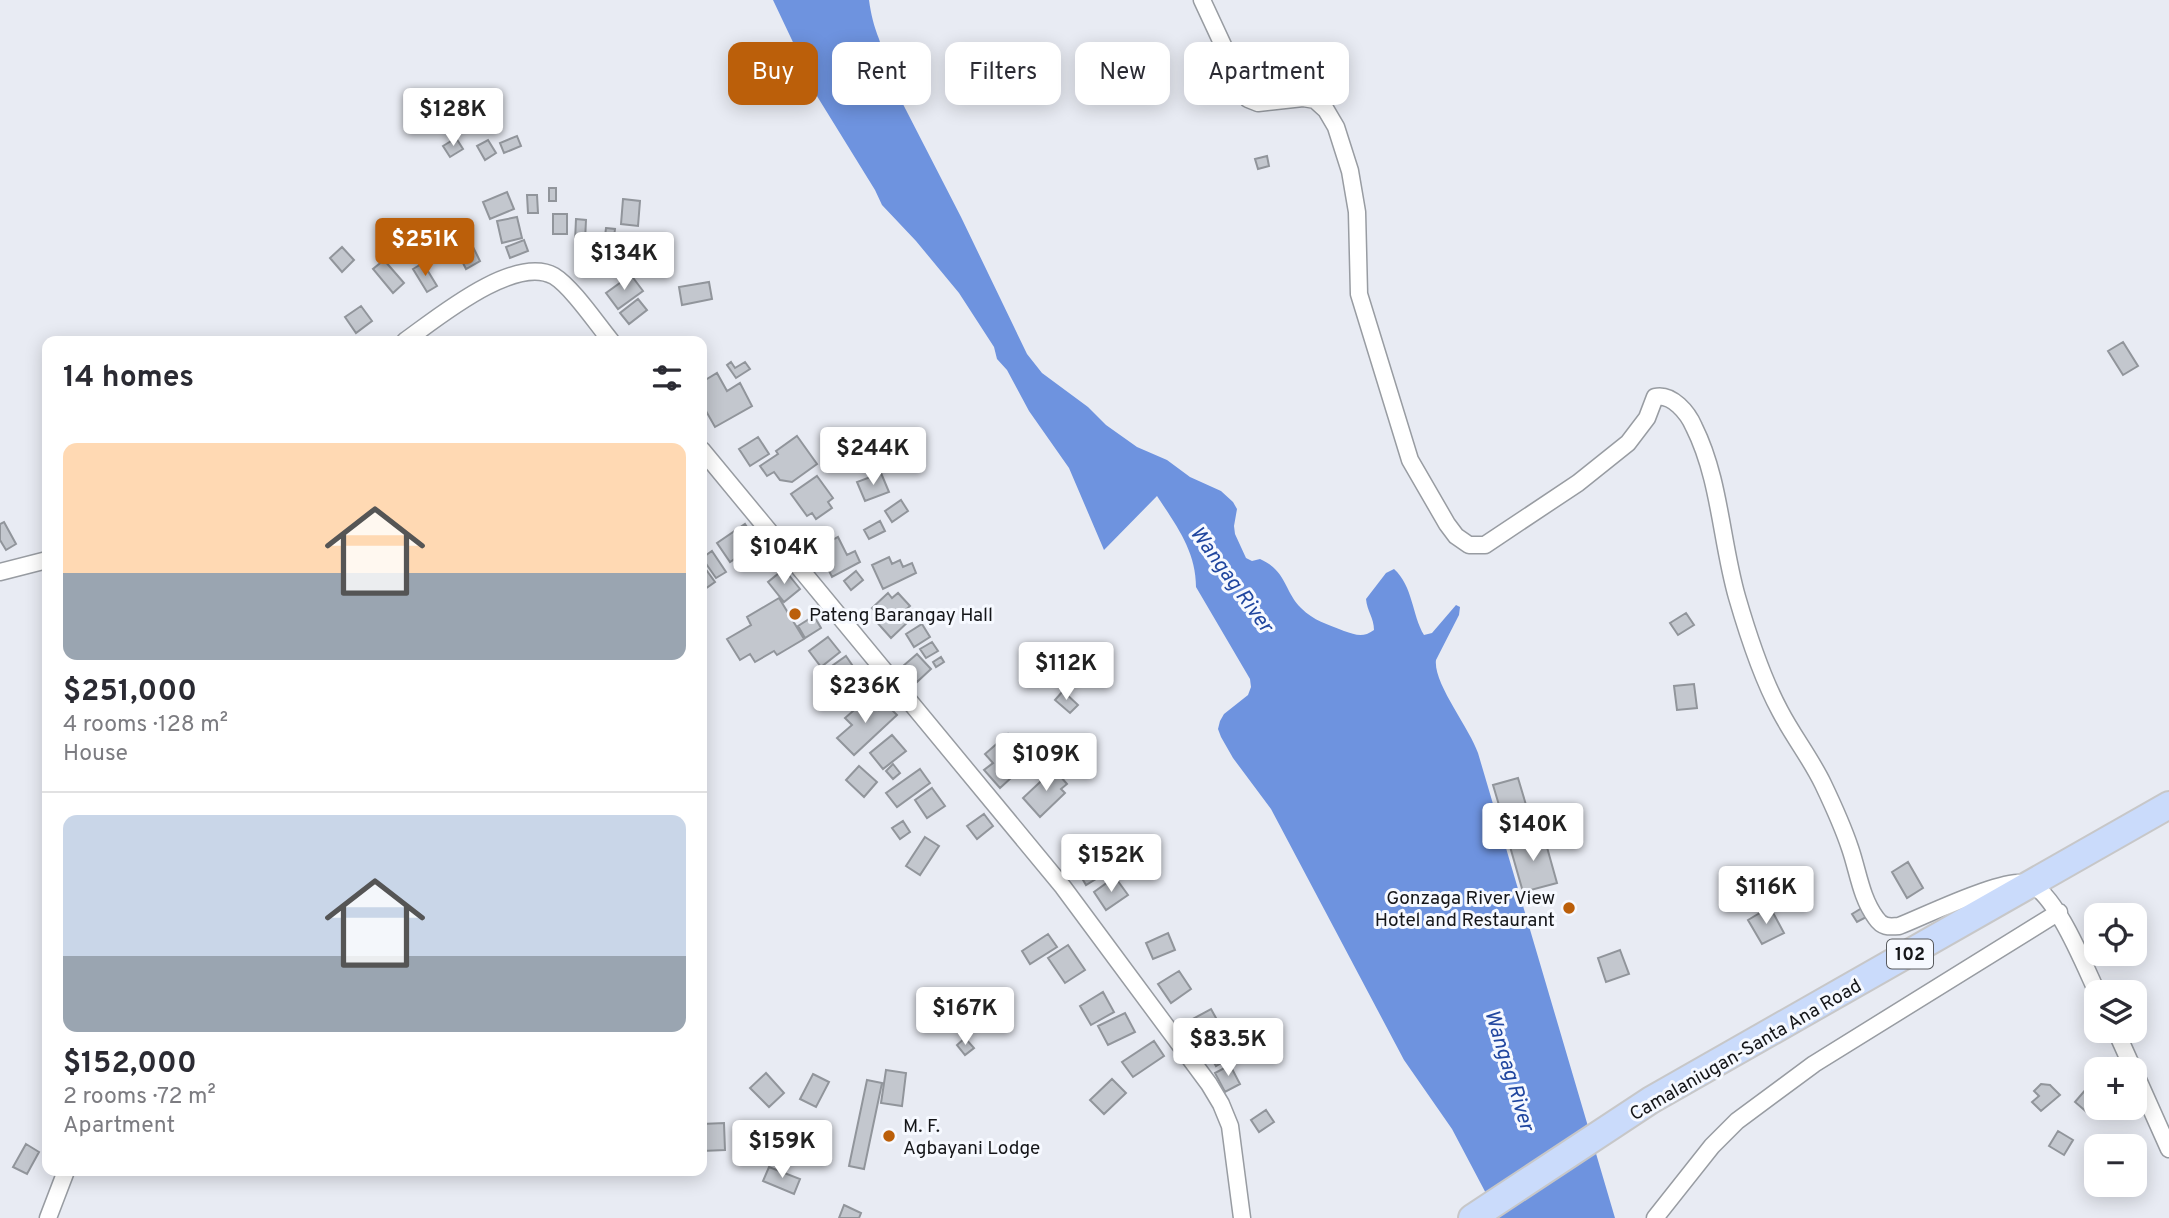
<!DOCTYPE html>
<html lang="en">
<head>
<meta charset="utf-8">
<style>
  body { margin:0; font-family:Overpass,sans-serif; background:#f2f2f3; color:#2b2b33; height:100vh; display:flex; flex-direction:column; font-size:26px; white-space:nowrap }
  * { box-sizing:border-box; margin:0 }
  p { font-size:23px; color:#7c7c81 }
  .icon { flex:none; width:38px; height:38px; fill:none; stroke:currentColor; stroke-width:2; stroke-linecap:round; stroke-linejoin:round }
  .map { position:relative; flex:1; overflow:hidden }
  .drawer { position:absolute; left:42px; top:336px; width:665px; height:840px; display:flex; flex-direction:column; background:#fff; border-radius:14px; box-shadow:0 4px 18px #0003 }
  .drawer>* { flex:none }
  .guide { position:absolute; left:728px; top:42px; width:665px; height:63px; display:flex; gap:14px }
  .fabs { position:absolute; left:2084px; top:903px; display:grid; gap:14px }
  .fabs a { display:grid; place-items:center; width:63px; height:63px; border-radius:14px; background:#fff; box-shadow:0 4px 18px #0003; font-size:35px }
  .price { position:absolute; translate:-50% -60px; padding:0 16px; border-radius:7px; background:#fff; color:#222; font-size:23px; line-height:46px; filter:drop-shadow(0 2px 4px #0008) }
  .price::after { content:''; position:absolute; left:50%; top:42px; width:21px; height:16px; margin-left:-10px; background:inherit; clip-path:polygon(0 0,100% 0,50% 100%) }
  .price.on { background:#bb5f0a; color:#fff }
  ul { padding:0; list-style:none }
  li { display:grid; align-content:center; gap:14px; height:371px; padding:0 21px }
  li+li { border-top:2px solid #e1e1e2 }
  li span { display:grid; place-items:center; height:217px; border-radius:14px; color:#555 }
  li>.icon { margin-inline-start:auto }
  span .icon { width:126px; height:126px; fill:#fffc; stroke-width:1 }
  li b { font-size:30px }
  h2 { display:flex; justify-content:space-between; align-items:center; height:84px; padding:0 21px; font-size:30px }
  .pill { padding:0 24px; border-radius:14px; background:#fff; box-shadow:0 4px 18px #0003; font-size:24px; line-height:63px }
  .pill.on { background:#bb5f0a; color:#fff }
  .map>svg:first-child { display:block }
</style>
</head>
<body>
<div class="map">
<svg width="2169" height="1218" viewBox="0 0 2169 1218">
  <rect width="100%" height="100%" fill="#e8ebf3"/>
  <!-- water -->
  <path fill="#6e93df" d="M773,0H869C871,15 874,26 879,39C883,50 883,62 887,73L961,217L1027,354L1042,373L1088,407L1106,425L1137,447L1167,460L1190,477L1221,491L1233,502L1237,509L1234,526L1235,534L1246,558L1252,561L1260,559C1287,571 1284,591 1301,608C1314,621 1327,624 1344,631C1356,635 1363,638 1374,630C1374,618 1367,611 1366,599L1386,573L1394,569C1413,586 1412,615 1424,635L1432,633L1456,605L1460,607L1459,615L1436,660C1433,683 1470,729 1478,753L1615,1218H1499L1452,1129L1404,1060L1271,809L1233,758L1221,737L1218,729L1220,721L1224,714L1248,695L1251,687L1250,679L1196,587C1196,551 1176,525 1157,496L1104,550L1069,468L1029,411L1007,370L997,359L994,347L959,293L916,241L882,205L875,190L812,88L800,57Z"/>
  <!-- building -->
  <path fill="#c3c7ce" stroke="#91959b" stroke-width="2" d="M517,136L521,146L504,153L500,143Z
    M456,138L463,149L450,157L443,146Z
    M488,140L496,153L485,160L477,146Z
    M1267,156L1269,166L1258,169L1255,159Z
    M549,188H556V201H549Z
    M507,192L514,209L490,219L483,202Z
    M527,195H537L538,213H528Z
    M623,199L640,201L638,226L621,224Z
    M553,214H567V234H553Z
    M517,217L522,238L502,243L497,221Z
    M576,219L586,220L585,241H575Z
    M606,228L615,229L613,245L604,244Z
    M468,237L480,261L466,269L454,245Z
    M524,240L528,251L510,258L506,247Z
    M342,247L354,260L342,272L330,258Z
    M384,260L404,283L393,293L373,269Z
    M423,263L437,286L427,292L413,269Z
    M631,275L643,291L618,309L606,293Z
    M709,282L712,299L682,305L679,287Z
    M638,299L647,310L629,324L620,313Z
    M361,306L372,321L356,333L345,317Z
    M2123,342L2138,366L2123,375L2108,351Z
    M731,362L735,368L745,362L750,369L736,378L727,365Z
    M717,373L727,391L740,383L752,406L715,427L702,404V382Z
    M797,436L817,464L792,482L780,480L774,472L767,476L760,466L778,454L776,451Z
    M758,437L769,454L750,466L739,449Z
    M881,473L889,492L865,501L857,482Z
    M817,476L833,498L828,502L832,508L816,519L812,513L807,516L791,494Z
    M901,500L908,511L892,522L885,511Z
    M880,521L885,531L869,539L864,530Z
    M4,522L16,544L6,550L0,540V524Z
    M745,524L758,543L730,562L717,543Z
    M838,537L847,555L855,551L860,562L832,577L828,569L832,567L822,546Z
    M712,551L726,572L716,578L702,558Z
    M889,557L892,564L900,560L903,567L912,563L916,573L883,589L872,565Z
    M702,564L715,582L702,591Z
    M784,569L800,589L784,602L768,582Z
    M856,571L863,580L851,590L844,581Z
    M888,593L892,598L898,593L910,606L903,612L910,620L891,638L874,619L878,615L872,608Z
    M779,598L804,639L777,655L774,651L755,662L750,654L740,660L727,639L751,625L747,617Z
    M1686,613L1694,625L1678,635L1670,623Z
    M814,616L821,628L805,638L798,626Z
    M922,624L930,637L914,647L906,634Z
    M828,637L840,652L821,667L809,651Z
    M932,642L938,651L926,658L920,649Z
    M917,654L931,669L917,682L903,666Z
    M846,656L859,675L842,687L829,668Z
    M941,657L944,662L936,667L933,662Z
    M1694,684L1697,708L1677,710L1674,686Z
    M1063,691L1078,705L1070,713L1055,700Z
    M868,698L879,710L886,704L897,715L854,755L837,738L852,725L845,718Z
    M1008,734L1013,740L1016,737L1029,752L1006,772L1011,778L1000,788L984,770L993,763L985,754Z
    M892,735L906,751L883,769L870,753Z
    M893,764L900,773L893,779L886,771Z
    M859,766L877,782L864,797L846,780Z
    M920,769L930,783L897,807L886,793Z
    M1054,769L1067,784L1061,789L1065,793L1040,817L1023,798Z
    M1518,778L1532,825L1507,832L1493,785Z
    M932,788L945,806L927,818L915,800Z
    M984,814L993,826L977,839L967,826Z
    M903,821L910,832L900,839L892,828Z
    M1543,833L1557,883L1523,892L1509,843Z
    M925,837L939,846L920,875L906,866Z
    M1126,838L1136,852L1119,864L1109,849Z
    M1147,852L1158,865L1145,875L1134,862Z
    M1100,855L1109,871L1086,885L1076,868Z
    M1908,862L1923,888L1907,898L1892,872Z
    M1115,877L1128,895L1106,910L1094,892Z
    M1867,905L1872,914L1857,922L1852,914Z
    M1770,907L1784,933L1762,944L1748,920Z
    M1168,933L1175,950L1153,959L1146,943Z
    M1048,934L1057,947L1030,964L1022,951Z
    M1068,945L1085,970L1065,983L1048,958Z
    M1620,950L1629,974L1606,982L1598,958Z
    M1179,971L1191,989L1171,1003L1158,984Z
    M1103,992L1114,1012L1091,1025L1080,1006Z
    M1211,1009L1221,1027L1199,1038L1189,1021Z
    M1125,1013L1135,1032L1108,1045L1098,1026Z
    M1229,1030L1241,1051L1216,1066L1204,1045Z
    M965,1038L974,1048L965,1055L957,1045Z
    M1154,1041L1164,1056L1133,1077L1122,1062Z
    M1230,1065L1240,1084L1225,1092L1215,1073Z
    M886,1070L906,1073L902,1106L881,1103Z
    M766,1073L784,1093L769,1107L750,1088Z
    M813,1074L829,1082L816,1107L800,1099Z
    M1112,1079L1126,1093L1104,1114L1090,1100Z
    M867,1080L882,1083L864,1169L849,1166Z
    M2041,1084L2050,1085L2060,1095L2041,1111L2032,1102L2039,1096L2034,1091Z
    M2087,1088L2096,1096V1105L2089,1114L2075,1102Z
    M1266,1110L1274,1122L1259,1132L1251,1120Z
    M724,1123L725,1150L702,1151V1124Z
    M776,1125L809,1134L804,1151L796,1149L795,1152L776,1147L778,1141L772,1139Z
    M2058,1131L2073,1140L2064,1155L2049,1146Z
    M26,1144L39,1152L27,1174L13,1167Z
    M769,1167L800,1179L794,1194L763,1181Z
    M844,1205L861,1213L859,1218H839Z"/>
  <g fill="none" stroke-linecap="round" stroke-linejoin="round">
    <!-- street casing -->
    <g stroke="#989ca2" stroke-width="19">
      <path id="street" d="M1202,0L1248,99L1258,103L1303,98L1315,100L1326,110L1336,127L1350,171L1357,212L1359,294L1410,460L1447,524L1456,536L1469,545H1485L1578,483L1628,443L1647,418L1655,397C1672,393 1688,413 1694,427C1720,479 1721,541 1737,597C1748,635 1761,676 1780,711C1793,736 1811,759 1823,784C1833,805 1843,827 1850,848C1858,871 1861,898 1876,918C1882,927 1888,927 1899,926C1925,916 2007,875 2030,884C2056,894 2085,967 2097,992
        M405,341C436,319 514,254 554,276C572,287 597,324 611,341
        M702,450L1063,887L1209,1084L1221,1104L1230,1126L1242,1218
        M0,572L47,560
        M2116,1031L2133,1069
        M2135,1073L2169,1149
        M48,1218L66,1171
        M1655,1218L1712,1146L1737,1121L1814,1064L2059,912"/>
    </g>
    <!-- primary casing -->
    <g stroke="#c7c7c8" stroke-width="30">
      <path id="primary" d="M1472,1218L1651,1100L2169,805"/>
    </g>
    <!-- street -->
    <use href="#street" stroke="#fff" stroke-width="16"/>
    <!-- primary -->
    <use href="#primary" stroke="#cadbfb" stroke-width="26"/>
  </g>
  <!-- markers -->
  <g fill="#bb5f0a" stroke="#f6f9ff" stroke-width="2.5">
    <circle cx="795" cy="614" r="7"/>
    <circle cx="1569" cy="908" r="7"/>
    <circle cx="889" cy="1136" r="7"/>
  </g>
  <g text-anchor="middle" stroke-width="6" stroke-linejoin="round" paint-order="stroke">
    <!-- shield labels -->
    <rect fill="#f6f9ff" stroke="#585a5e" stroke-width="2" x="1887" y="939.5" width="46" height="29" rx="5"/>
    <g font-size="18" font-weight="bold" fill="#151619">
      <text x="1910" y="960">102</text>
    </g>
    <!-- poi labels -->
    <g font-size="19" fill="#151619" stroke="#f6f9ff" text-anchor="start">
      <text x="809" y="621">Pateng Barangay Hall</text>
      <text x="1555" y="904" text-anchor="end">Gonzaga River View<tspan x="1555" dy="22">Hotel and Restaurant</tspan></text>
      <text x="903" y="1132">M. F.<tspan x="903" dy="22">Agbayani Lodge</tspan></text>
    </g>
    <!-- street labels -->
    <g font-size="19" fill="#151619" stroke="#f6f9ff">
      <text transform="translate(1745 1049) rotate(-30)" y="7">Camalaniugan-Santa Ana Road</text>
    </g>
    <!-- water labels -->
    <g font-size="21" font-style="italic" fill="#20469f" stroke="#f6f9ff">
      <text transform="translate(1232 579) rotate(54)" y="7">Wangag River</text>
      <text transform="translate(1510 1070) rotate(73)" y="7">Wangag River</text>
    </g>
  </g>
</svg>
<div class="fabs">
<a><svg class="icon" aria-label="locate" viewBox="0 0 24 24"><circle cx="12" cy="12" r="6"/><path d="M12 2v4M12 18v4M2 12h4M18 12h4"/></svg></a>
<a><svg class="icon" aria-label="layers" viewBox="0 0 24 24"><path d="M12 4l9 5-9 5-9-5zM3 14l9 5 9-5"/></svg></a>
<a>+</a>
<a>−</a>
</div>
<b class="price" style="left:453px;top:148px">$128K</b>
<b class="price on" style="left:425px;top:278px">$251K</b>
<b class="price" style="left:624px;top:292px">$134K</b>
<b class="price" style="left:873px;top:487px">$244K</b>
<b class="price" style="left:784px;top:586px">$104K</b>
<b class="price" style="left:1066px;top:702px">$112K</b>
<b class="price" style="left:865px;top:725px">$236K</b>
<b class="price" style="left:1046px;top:793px">$109K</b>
<b class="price" style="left:1533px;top:863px">$140K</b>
<b class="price" style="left:1111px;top:894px">$152K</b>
<b class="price" style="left:1766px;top:926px">$116K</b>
<b class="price" style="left:965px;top:1047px">$167K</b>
<b class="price" style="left:1228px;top:1078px">$83.5K</b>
<b class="price" style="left:782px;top:1180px">$159K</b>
<div class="guide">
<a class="pill on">Buy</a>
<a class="pill">Rent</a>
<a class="pill">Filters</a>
<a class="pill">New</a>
<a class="pill">Apartment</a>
</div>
<section class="drawer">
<h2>14 homes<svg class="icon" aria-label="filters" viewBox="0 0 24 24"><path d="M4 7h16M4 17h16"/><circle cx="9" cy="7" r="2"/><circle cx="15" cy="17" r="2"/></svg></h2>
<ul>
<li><span style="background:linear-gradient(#ffd9b3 60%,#9aa5b1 0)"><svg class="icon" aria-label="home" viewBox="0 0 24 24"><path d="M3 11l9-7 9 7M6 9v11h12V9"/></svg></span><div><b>$251,000</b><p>4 rooms · 128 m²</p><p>House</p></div></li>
<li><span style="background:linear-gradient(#c9d6e8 65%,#9aa5b1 0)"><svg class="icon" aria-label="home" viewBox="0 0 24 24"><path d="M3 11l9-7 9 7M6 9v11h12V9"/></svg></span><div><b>$152,000</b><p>2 rooms · 72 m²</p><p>Apartment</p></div></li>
</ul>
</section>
</div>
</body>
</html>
